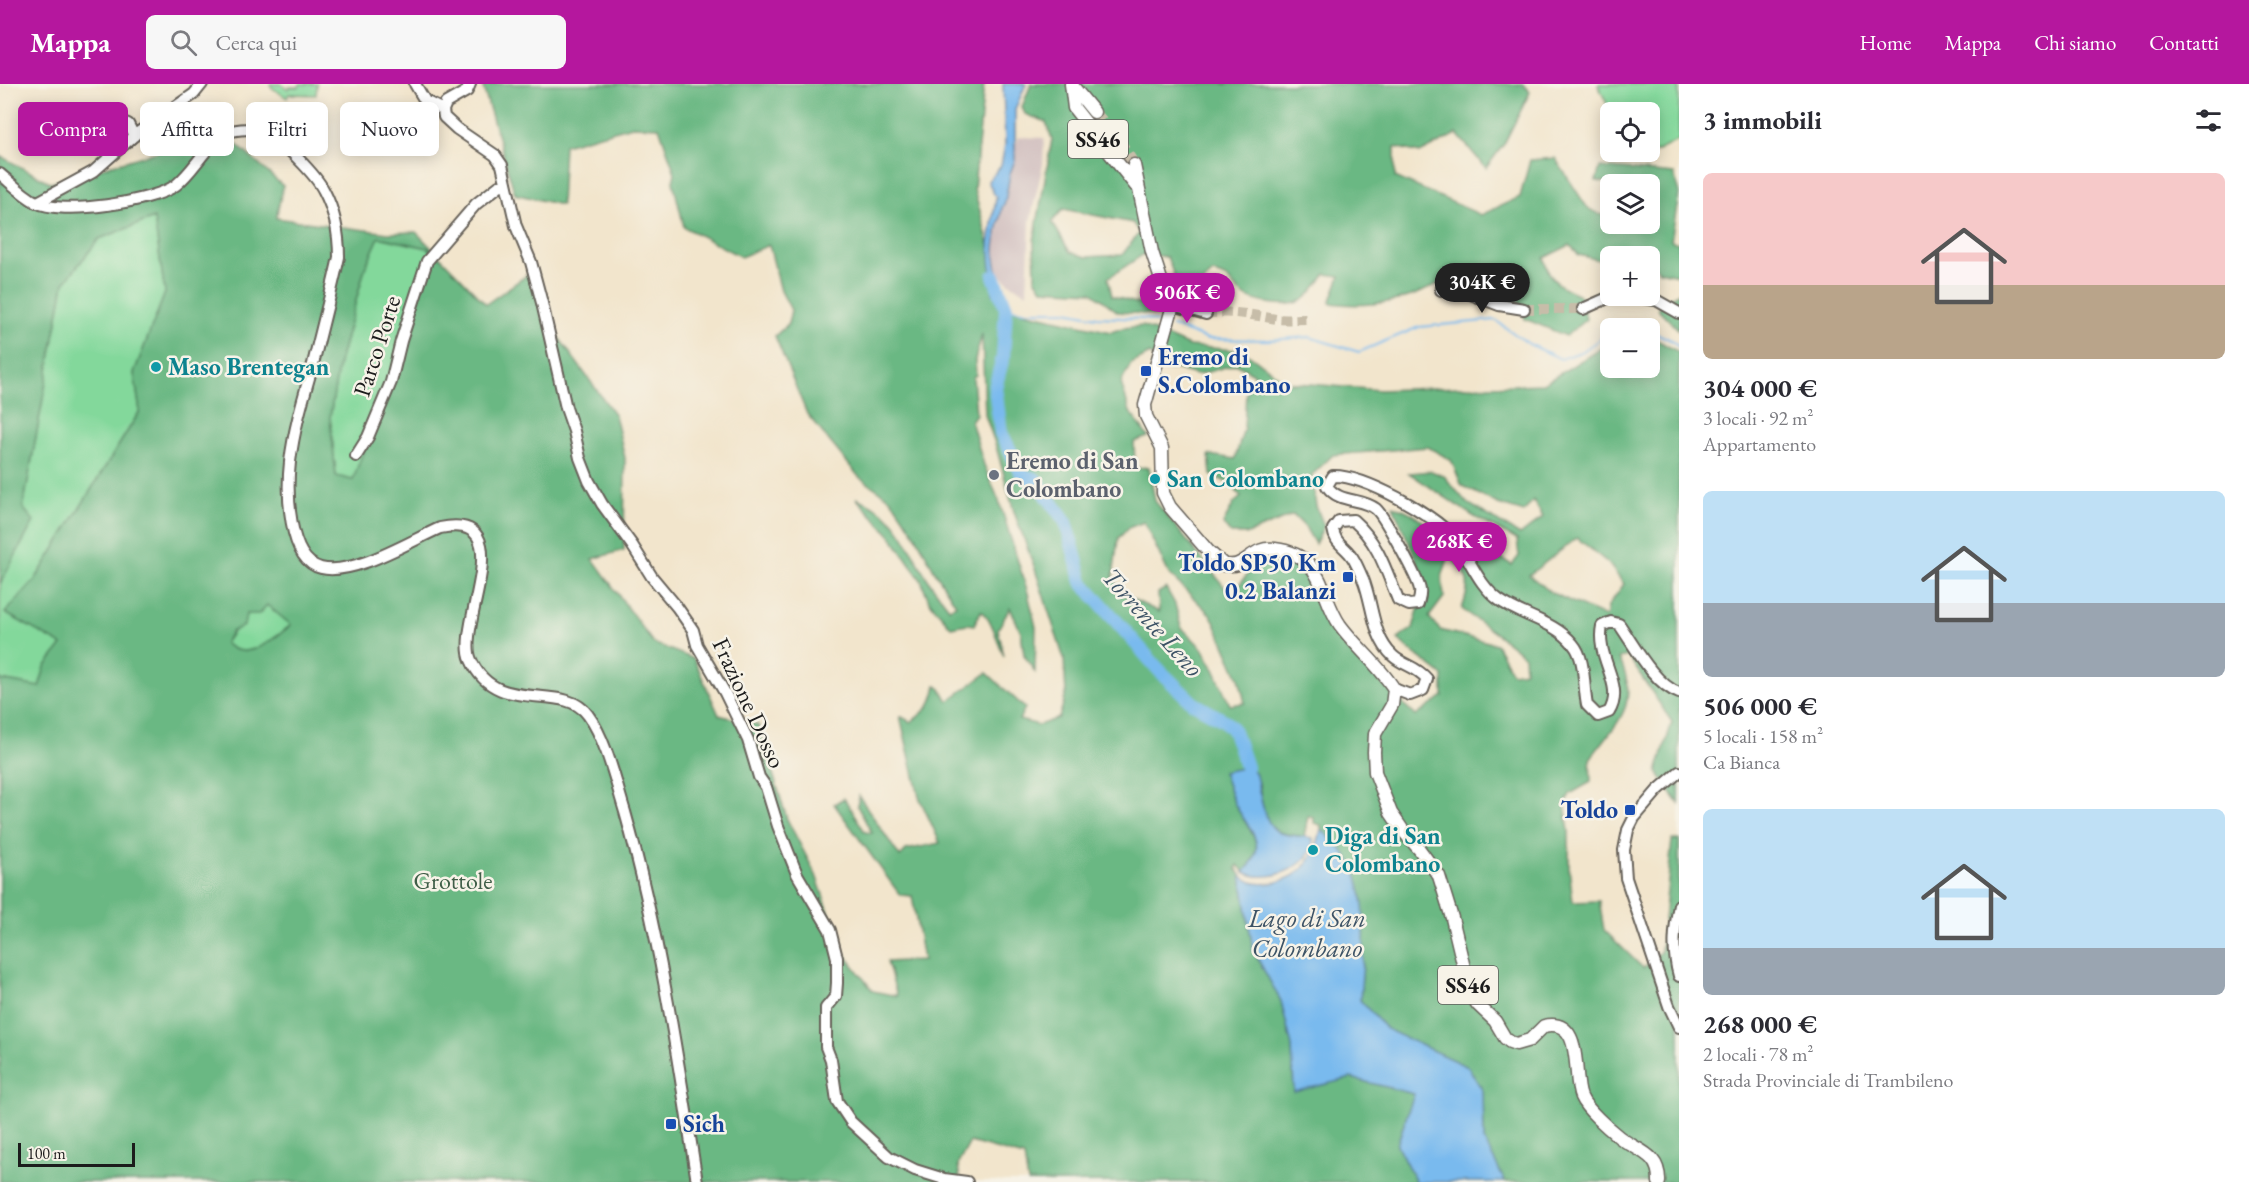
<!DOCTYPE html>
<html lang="it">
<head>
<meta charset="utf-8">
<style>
  body { margin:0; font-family:"EB Garamond",serif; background:#f7f7f7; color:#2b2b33; height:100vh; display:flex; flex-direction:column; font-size:22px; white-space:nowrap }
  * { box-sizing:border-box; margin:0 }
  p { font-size:20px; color:#7c7c81 }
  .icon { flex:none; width:33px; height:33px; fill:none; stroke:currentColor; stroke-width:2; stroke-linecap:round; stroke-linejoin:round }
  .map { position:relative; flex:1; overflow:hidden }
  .panel { display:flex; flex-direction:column; background:#fff; width:570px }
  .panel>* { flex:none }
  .guide { position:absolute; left:18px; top:18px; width:570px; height:54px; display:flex; gap:12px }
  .tools { position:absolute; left:1600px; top:18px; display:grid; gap:12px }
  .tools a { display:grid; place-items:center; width:60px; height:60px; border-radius:9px; background:#fff; box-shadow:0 3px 15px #0003; font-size:30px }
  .scale { position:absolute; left:18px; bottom:15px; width:117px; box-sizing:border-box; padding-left:6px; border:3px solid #1c1c1c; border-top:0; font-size:16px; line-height:21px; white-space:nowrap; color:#1c1c1c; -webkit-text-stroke:4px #f7f3e8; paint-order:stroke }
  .price { position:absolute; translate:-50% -51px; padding:0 14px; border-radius:21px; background:#b5179e; color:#fff; font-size:20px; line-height:39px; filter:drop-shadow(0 2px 3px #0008) }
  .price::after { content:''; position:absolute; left:50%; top:36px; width:18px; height:14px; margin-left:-9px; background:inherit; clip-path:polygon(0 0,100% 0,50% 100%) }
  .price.selected { background:#222; color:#fff }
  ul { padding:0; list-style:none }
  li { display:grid; align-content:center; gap:12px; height:318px; padding:0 24px }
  li span { display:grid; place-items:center; height:186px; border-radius:9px; color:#555 }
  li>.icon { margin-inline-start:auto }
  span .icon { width:108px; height:108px; fill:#fffc; stroke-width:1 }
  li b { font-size:26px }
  h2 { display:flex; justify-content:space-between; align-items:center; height:72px; padding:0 24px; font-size:26px }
  .tag { padding:0 21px; border-radius:9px; background:#fff; box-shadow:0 3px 15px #0003; font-size:21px; line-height:54px }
  .tag.selected { background:#b5179e; color:#fff }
  header { display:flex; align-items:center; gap:36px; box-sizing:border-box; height:84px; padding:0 30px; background:#b5179e; color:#fff }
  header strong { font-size:28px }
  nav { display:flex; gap:33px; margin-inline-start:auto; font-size:21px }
  .search { width:420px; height:54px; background:#f7f7f7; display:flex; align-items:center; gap:15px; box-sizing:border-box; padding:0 21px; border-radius:9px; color:#7c7c81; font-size:22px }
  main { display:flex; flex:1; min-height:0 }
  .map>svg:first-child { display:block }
</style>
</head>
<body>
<header>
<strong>Mappa</strong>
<div class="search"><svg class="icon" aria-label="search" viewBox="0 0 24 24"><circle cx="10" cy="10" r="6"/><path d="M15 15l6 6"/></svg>Cerca qui</div>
<nav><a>Home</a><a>Mappa</a><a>Chi siamo</a><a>Contatti</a></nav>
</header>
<main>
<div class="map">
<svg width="1679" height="1098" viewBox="0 0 1679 1098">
  <rect width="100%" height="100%" fill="#f7f3e8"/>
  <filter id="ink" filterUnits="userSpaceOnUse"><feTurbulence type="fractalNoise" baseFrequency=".0167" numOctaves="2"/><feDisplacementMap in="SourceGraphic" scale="12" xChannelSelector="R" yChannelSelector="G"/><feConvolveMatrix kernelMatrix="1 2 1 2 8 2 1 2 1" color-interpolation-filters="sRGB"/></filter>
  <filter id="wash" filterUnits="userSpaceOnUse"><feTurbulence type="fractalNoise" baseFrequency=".008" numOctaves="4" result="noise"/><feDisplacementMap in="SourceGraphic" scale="24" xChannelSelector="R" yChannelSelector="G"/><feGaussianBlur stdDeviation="1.35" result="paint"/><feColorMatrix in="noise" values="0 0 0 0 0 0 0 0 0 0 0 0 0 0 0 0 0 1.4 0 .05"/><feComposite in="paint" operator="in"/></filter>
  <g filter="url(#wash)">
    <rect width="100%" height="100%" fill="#f2e5cc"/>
    <!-- industrial -->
    <path fill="#d1bfbf" d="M1019,53L1044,54L1043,80L1030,137L1027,209L1012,201L996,187L993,171L1002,124L1005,118L1010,90L1015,76V61Z"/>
    <!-- green -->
    <path fill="#83d89b" stroke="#507a5c" stroke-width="1.5" d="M270,0H281L288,5L289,3H299L300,0H317L316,11L289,10L287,14L271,3Z
      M1600,0H1679V56L1636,78L1631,68H1650V28H1611L1598,1Z
      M154,134L165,209L134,289L140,327L35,496L5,529L63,560L45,583L39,603L0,596V500L34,437L23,424L64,199L99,155Z
      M379,153L428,164L435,172L353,397L336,392L330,333L339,278L365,184Z
      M267,521L292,541C274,555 245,580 225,559L246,530Z"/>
    <!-- forest -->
    <path fill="#6ab883" stroke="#436a50" stroke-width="1.5" fill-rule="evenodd" d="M482,0H984L974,105L1006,224L1111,248L1123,244L1143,242L1189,262L1244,267L1286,298L1380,306L1543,300L1611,258V284H1650V252L1677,267L1679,270V720L1657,688L1672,638L1628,572L1619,574C1642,622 1616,639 1590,675L1591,698L1570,710L1565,721L1569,747V784L1573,818L1599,817L1604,846L1643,884L1661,867L1672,756H1679V1098H1505L1484,1056L1483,1007L1468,983L1386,945L1360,916L1363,880L1349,775L1321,745V741L1314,739V733L1308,732L1304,753C1296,751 1287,751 1279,748C1263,742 1261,714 1259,699L1234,686L1223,688C1227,698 1230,709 1235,720C1247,746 1271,760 1244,788L1238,781L1236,784L1241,791L1253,866L1281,917L1292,962L1294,1007L1351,994L1414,1010L1397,1061L1416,1098H1028L1024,1073L970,1058L958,1080L960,1098H0V596L39,603L45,583L62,561L5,529L35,496L140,327L134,289L165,209L154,134L99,155L64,199L23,424L34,437L0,500V72L51,99L173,63L237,61L283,102L276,134L388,149L416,148L486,220L530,189L559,254L615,331L625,374L624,466L593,475L653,559L694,575L719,631L758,641L787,735L816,791L843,868L873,907L897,912L887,878L923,876L912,812L900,811L834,720L844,714L865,748L872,749L857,722L859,712L900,773L906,766L940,759L919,713L900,632L911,638C928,625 932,622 936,601L941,605L948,617L987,589L1025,624L1019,636L1039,641L1059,634L1066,610L1064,575L1034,482L1014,428L996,362L985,331L982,250L975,276L976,291L973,293L976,330L971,337L984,381L999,417L1028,509L1036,543L1035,588L1024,571L1021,548L1010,524L998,545L1004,572C995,555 996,541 981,527L974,541L967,540L951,543L929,517L921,496L891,452L856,414C901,430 906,461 929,497C935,506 942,515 949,524L956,521L934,486L916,452L891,415L859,393L807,330L775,252L788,240L791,226L781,207L769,161L741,173L684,143L673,98L675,89L659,43L632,42L564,61L561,121L515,110ZM379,153L428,164L435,172L420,206L353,396L336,392L330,333L339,278L365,184ZM1150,270L1165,286L1176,285L1197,291L1236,280L1256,291L1246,309L1244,344L1235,375L1209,371L1211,391L1231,400L1241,413L1234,419L1223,440L1231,450H1248L1293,431L1305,443L1315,460L1324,442L1316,422L1312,391L1333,371L1428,363L1451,376L1462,402L1498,420L1524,428L1533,416L1543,433L1520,451L1466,418L1444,392L1431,387L1409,389L1473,432L1517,456L1519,472L1512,481L1472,456L1447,464C1431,444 1418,428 1393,422L1426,498L1413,544L1398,555C1411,569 1428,579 1443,592V612L1416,632L1348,566L1326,538L1317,500L1299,482L1278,473L1259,476L1231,511L1155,417L1149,383L1135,384L1134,358L1148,353L1130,328L1121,299L1131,280ZM1144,438L1169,490L1211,531L1239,594L1245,619L1230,621L1214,585L1202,564L1181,543L1175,520L1166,504L1158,509L1159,528L1122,510L1113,493L1118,455L1128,444ZM1577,454L1608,479L1624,500L1608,522L1606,533L1552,509L1529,491ZM1449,471C1469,493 1472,496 1462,525C1482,541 1505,554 1524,572L1525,587L1512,589L1496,560L1440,546L1429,533L1444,513L1442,493ZM267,521L291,541C274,555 245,580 225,559L232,547L244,542L246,530H259Z
      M1031,0H1523L1530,8L1504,60L1486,84L1457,50L1420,69L1395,63V93L1481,131L1520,113L1530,76L1555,74L1588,125L1611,134V140L1632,141V140H1650V100H1614L1596,97L1600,83L1674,90L1679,110L1671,157L1679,159V191L1659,187L1650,176V172L1645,170L1638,172H1611V179L1579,171L1570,161L1544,174C1549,197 1560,203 1580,211L1586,235L1566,252L1525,235L1518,216C1501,211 1477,198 1461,197C1437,195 1436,203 1417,210C1391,220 1358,223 1330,219L1340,192L1326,190C1319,198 1310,213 1301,217C1288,224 1253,219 1242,210C1227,199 1235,195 1213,189L1205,196L1201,206L1180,208L1167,173L1144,170L1108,194L1112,212L1136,219L1157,221V231L1118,228L1092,208L1042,205L1035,194L1034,157L1052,55L1046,38L1025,30L1022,23ZM1063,125L1133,139L1139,149L1122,171L1086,173L1070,168L1052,138Z
      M1679,208V246L1657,224Z"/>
    <!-- water -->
    <path fill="#79baee" stroke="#4a6b85" stroke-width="1.5" d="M1003,0H1026L1015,25V76L1010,90L1005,118L1002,124C995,160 989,172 1005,208L993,210L989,160L996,114L988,97L1001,82L1005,61Z
      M1246,683L1255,688C1260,704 1262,742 1280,749C1290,752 1303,752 1313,754C1315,783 1266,801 1244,788C1271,760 1248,746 1235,720C1230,709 1227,698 1223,688Z
      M1321,745C1330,754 1342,764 1349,775C1372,813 1363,874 1360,916L1386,945L1468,983L1483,1007L1484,1056L1505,1098H1416L1397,1061L1414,1010L1351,994L1294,1008L1292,962L1281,917L1253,866L1241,791C1249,799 1260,801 1271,799C1303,794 1315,774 1321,745Z"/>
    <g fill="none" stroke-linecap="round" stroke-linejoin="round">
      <!-- stream -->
      <path stroke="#79baee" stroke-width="2" d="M1006,224L1023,227H1066L1097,233L1146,235L1163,240
        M1172,242L1207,255L1269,256L1309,253L1359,268L1419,243L1495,236L1529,260L1561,275L1583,267L1611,247
        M1615,244L1644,243L1648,244
        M1650,246L1673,257L1679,263"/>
      <!-- river -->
      <path stroke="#79baee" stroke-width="14" d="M994,192L1006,224L1003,273L995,304L1001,349L1023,392L1035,395L1066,438L1082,498L1159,586L1193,619L1225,637L1234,647L1246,683"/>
    </g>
  </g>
  <g filter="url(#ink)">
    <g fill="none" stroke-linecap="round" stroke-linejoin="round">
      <!-- minor-tunnel -->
      <path stroke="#c7bda9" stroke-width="10" stroke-dasharray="10 5" stroke-linecap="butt" d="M1524,225H1583
        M1206,230C1231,226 1252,231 1276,235C1287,236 1298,235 1309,235"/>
      <!-- major-tunnel -->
      <path stroke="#c7bda9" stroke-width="12" stroke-dasharray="12 6" stroke-linecap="butt" d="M1094,28L1119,57L1134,81"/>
      <!-- minor casing -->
      <g stroke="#67625a" stroke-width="14">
        <path id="minor" d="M415,0L425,17L443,26
          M470,0L467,7L446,19L443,26L444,33L457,45L495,71L502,81L516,142L531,178L542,219L566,324L574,347L580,374L589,397L602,420L632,461L652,493L677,523L693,546L697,561L725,609L748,656L759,693L766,703L778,742L797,790L830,846L837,874V899L836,912L826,924V963L831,976L837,1017L851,1038L889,1073L915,1086L944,1095L967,1098
          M69,25L109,33L128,40L134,52
          M0,90C11,99 23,111 36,118C60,132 154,118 176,101C195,86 206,60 227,49C239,44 255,44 267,50C283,57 316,91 324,107C335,128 339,150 339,173C331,209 322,244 313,280C304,312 294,344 290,378C287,405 287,476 321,484C354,492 410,457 440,444C523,427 455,542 471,576C496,633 563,596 588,631C606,655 616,699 625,728C659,848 678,975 697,1098
          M36,119L93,88L136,50L194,10L202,0
          M1441,206L1455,204L1499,221L1524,225
          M1631,212L1656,216L1679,229
          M1173,221L1206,230
          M1583,225L1610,213L1631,212
          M356,372L368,353L391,298L401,257L427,177L476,120L499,102L506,100
          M1394,605L1410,611L1423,606L1427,595C1416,582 1404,582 1393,572C1372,553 1373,519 1363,495C1359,487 1356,477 1350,470C1342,460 1335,459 1333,445L1339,437L1353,436C1378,458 1386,486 1398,516L1409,521L1418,520C1419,516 1421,511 1420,506C1419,496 1384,432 1376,425C1361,413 1339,420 1327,402L1333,392C1364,391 1433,430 1453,453C1470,473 1477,500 1499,516C1521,532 1555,537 1573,560C1586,575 1583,602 1587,621L1598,632L1609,628C1626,601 1595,575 1602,542L1611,538L1619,540C1634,561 1654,600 1679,609
          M1679,688L1658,706L1634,734L1628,746L1624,766L1626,794L1669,922L1679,943
          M1679,821C1674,846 1672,867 1679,892"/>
      </g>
      <!-- major casing -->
      <g stroke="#67625a" stroke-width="15">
        <path id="major" d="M1071,0L1074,24L1136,102
          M1071,0L1094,28
          M1134,81L1152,168L1164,205L1173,221L1145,321L1146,332L1162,364L1163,409L1170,423L1208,467L1224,481C1228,481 1234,482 1238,480C1252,474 1256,463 1275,465C1325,471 1319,511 1340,541C1357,564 1379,581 1394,605L1392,621L1375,650L1374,668L1375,688L1391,729L1404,748L1419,765L1439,792L1452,834L1470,909L1478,921L1495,937L1505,954L1510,958L1516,960L1530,956L1544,942C1585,933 1572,993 1581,1013C1586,1025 1609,1045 1619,1053C1637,1067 1660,1069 1659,1098"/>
      </g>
      <!-- minor -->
      <use href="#minor" stroke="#fff" stroke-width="10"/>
      <!-- major -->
      <use href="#major" stroke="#fff" stroke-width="12"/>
    </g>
  </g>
  <!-- markers -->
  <g fill="#0f9aa8" stroke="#f7f3e8" stroke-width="2">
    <circle cx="156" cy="283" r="6"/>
    <circle cx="1155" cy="395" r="6"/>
    <circle cx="1313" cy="766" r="6"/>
  </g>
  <g fill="#1a4fb4" stroke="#f7f3e8" stroke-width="2">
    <rect x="1140" y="281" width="12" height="12" rx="3"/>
    <rect x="1342" y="487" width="12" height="12" rx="3"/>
    <rect x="1624" y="720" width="12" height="12" rx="3"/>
    <rect x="665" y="1034" width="12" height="12" rx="3"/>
  </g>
  <circle fill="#6b7280" stroke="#f7f3e8" stroke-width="2" cx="994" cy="391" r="6"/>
  <g text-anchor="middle" stroke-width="5" stroke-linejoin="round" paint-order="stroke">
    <!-- shield labels -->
    <g fill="#f7f3e8" stroke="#5e5c59" stroke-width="1.5">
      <rect x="1068" y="36" width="60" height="38" rx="4.5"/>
      <rect x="1438" y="882" width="60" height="38" rx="4.5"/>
    </g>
    <g font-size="22" font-weight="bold" fill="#1c1c1c">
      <text x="1098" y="63">SS46</text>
      <text x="1468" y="909">SS46</text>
    </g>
    <!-- street labels -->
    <g font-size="24" fill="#1c1c1c" stroke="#f7f3e8">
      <text transform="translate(377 262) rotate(-72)" y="8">Parco Porte</text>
      <text transform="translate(749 619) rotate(65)" y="8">Frazione Dosso</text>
    </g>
    <!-- transit labels -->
    <g font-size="24" font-weight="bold" fill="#164399" stroke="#f7f3e8" text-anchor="start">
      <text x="1158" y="281">Eremo di<tspan x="1158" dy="28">S.Colombano</tspan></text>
      <text x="1336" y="487" text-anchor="end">Toldo SP50 Km<tspan x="1336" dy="28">0.2 Balanzi</tspan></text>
      <text x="1618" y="734" text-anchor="end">Toldo</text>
      <text x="683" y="1048">Sich</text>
    </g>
    <!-- culture labels -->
    <g font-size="24" font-weight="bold" fill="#0d838f" stroke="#f7f3e8" text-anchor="start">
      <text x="168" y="291">Maso Brentegan</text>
      <text x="1167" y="403">San Colombano</text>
      <text x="1325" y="760">Diga di San<tspan x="1325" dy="28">Colombano</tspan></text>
    </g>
    <!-- worship labels -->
    <g font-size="24" font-weight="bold" fill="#5b616d" stroke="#f7f3e8" text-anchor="start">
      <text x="1006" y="385">Eremo di San<tspan x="1006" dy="28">Colombano</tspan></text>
    </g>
    <!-- park labels -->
    <g font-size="24" fill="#405e48" stroke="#f7f3e8">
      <text x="453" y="805">Grottole</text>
    </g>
    <!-- water labels -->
    <g font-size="26" font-style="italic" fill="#3d5366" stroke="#f7f3e8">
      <text transform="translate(1153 538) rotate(48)" y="9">Torrente Leno</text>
      <text x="1307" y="843">Lago di San<tspan x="1307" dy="30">Colombano</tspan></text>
    </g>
  </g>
</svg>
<div class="tools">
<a><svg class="icon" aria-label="locate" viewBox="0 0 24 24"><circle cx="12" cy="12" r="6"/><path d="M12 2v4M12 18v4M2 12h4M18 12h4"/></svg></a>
<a><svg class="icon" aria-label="layers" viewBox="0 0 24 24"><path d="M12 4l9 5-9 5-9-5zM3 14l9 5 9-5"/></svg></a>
<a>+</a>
<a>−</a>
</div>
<div class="scale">100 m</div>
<b class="price selected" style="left:1482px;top:230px">304K €</b>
<b class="price" style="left:1187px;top:240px">506K €</b>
<b class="price" style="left:1459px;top:489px">268K €</b>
<div class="guide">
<a class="tag selected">Compra</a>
<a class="tag">Affitta</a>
<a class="tag">Filtri</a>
<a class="tag">Nuovo</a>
</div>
</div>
<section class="panel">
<h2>3 immobili<svg class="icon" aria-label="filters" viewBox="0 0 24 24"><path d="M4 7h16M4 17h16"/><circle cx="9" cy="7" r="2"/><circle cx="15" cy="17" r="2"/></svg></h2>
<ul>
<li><span style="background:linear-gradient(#f6c9c9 60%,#b9a48a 0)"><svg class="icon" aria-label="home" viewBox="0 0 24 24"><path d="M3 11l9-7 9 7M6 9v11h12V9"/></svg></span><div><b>304 000 €</b><p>3 locali · 92 m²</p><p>Appartamento</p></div></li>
<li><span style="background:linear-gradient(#bfe0f5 60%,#9aa5b1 0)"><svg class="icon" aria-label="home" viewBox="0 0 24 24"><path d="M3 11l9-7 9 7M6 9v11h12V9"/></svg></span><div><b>506 000 €</b><p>5 locali · 158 m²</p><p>Ca Bianca</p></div></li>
<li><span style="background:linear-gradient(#bfe0f5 75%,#9aa5b1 0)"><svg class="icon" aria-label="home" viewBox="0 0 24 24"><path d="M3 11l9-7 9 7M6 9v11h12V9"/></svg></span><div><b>268 000 €</b><p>2 locali · 78 m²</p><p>Strada Provinciale di Trambileno</p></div></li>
</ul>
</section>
</main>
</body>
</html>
